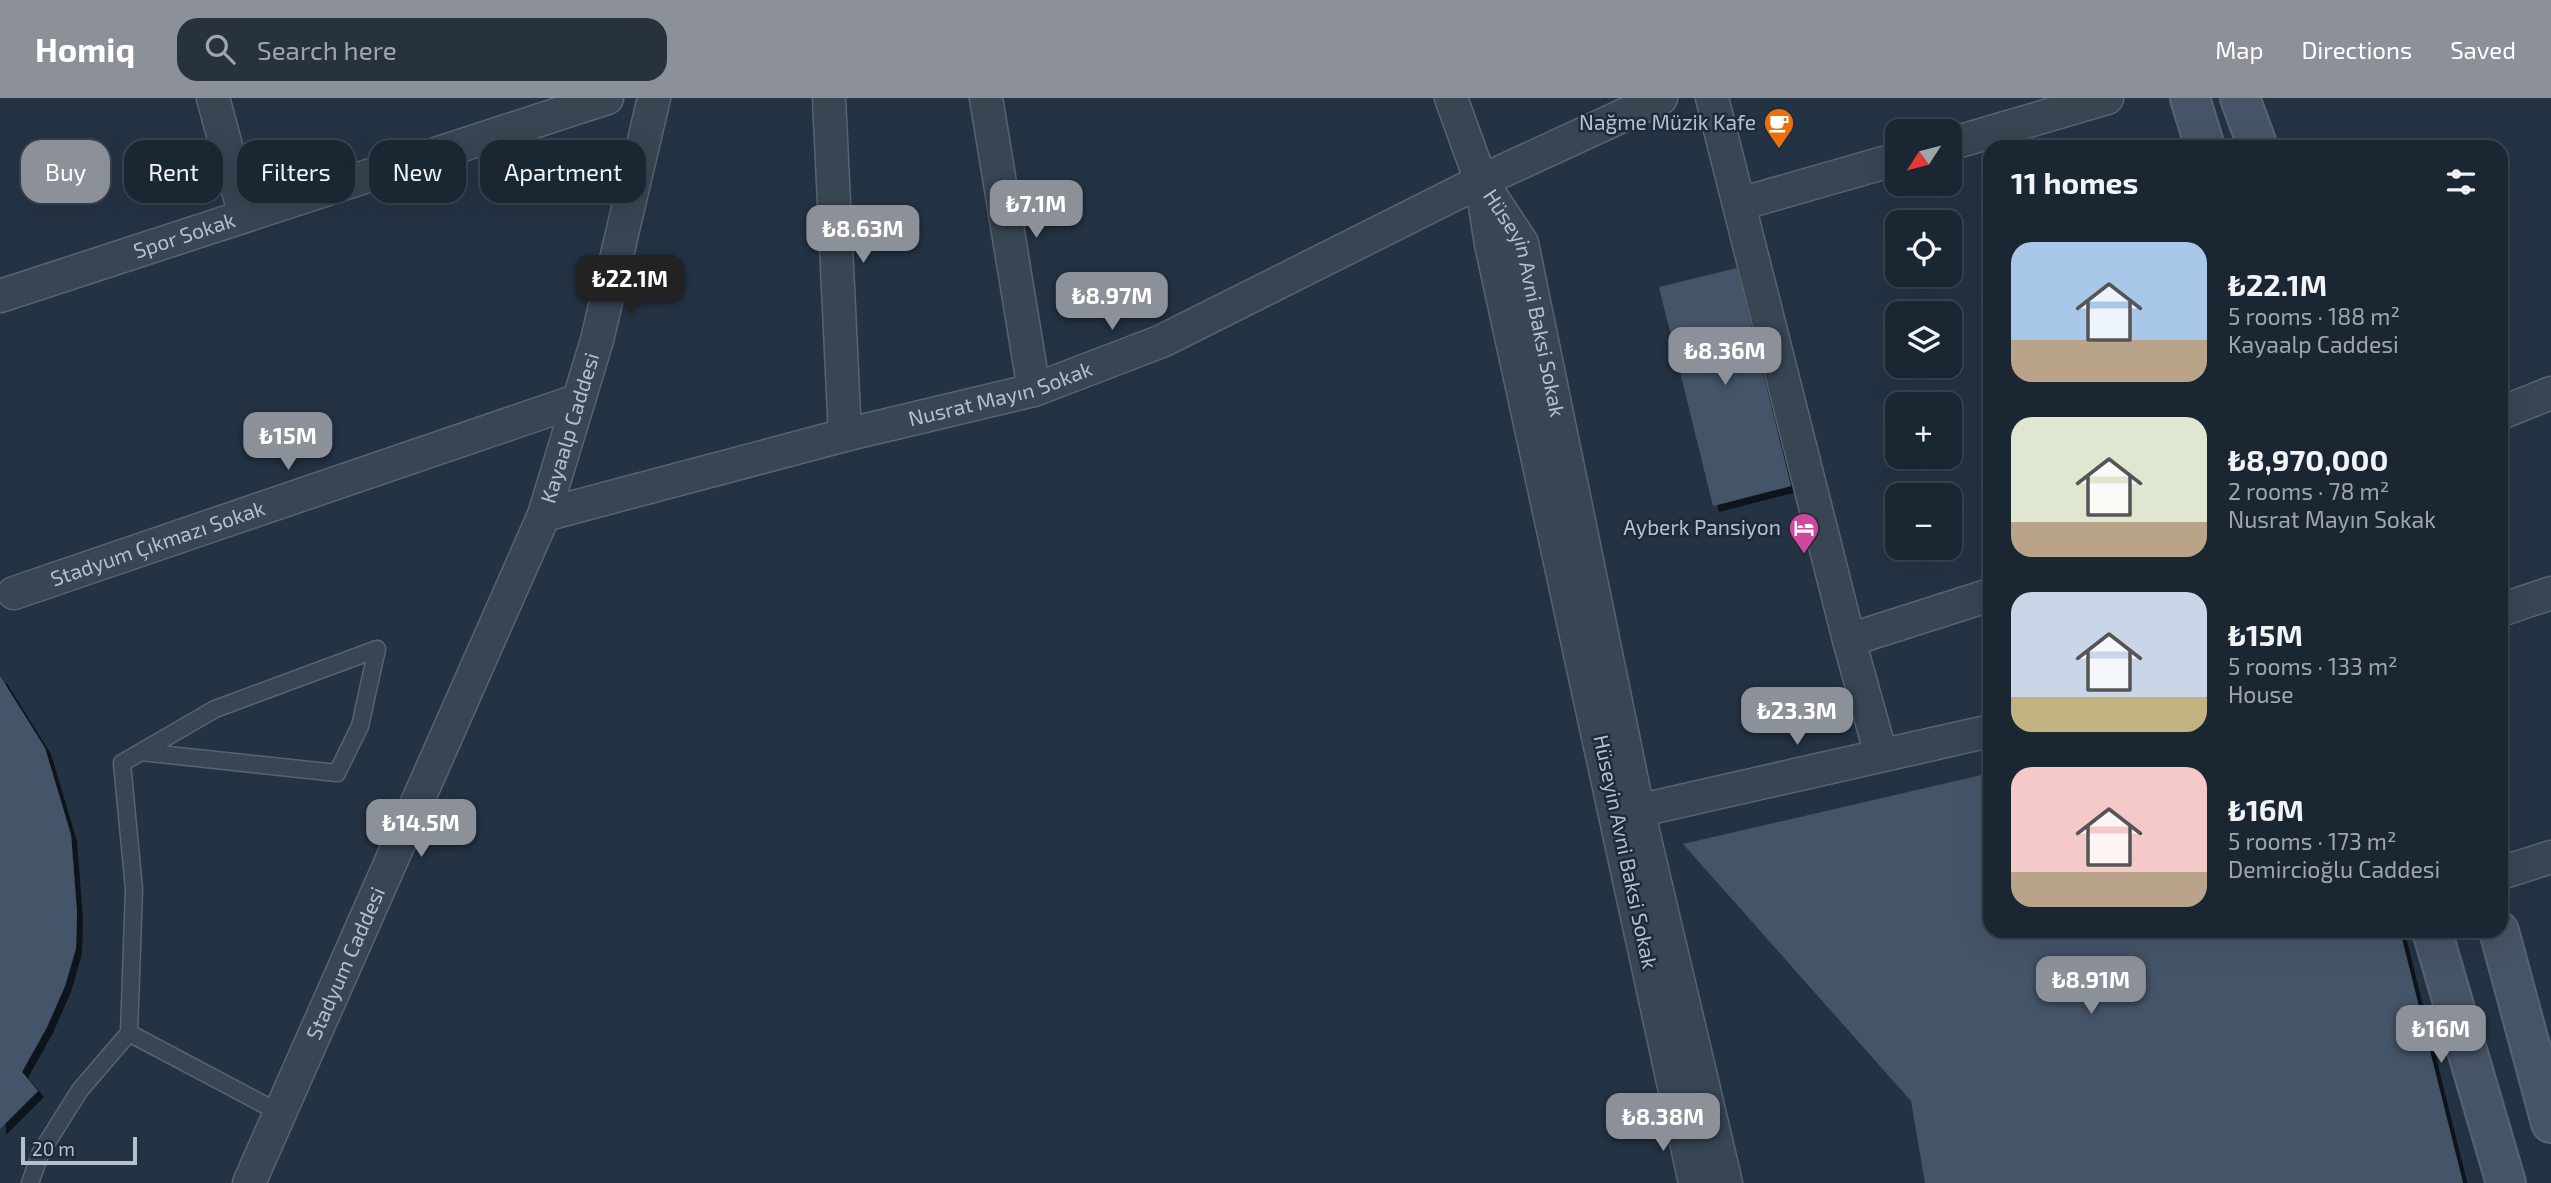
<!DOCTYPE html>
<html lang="en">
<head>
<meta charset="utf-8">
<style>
  body { margin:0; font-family:"Exo 2",sans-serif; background:#28323f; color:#f1f3f6; height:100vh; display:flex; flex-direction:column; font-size:26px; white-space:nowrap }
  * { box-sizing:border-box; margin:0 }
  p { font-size:23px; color:#a0a5ac }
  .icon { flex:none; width:38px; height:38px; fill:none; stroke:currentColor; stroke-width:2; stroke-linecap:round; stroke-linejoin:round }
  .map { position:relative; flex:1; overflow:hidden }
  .sheet { position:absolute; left:1983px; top:42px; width:525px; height:798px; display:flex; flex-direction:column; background:#1b2633; border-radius:21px; box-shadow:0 7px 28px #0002,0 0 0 2px #39434e }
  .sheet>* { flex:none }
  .banner { position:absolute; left:21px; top:42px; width:665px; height:63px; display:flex; gap:14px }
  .needle { width:46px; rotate:234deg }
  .fabs { position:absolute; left:1885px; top:21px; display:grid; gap:14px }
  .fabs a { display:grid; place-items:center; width:77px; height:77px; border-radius:14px; background:#1b2633; box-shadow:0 7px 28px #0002,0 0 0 2px #39434e; font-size:35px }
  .scale { position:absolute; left:21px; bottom:18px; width:116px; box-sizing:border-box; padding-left:7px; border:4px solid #b6c0cd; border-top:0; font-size:19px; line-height:24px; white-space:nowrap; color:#b6c0cd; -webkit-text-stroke:5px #1d2a39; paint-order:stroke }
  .price { position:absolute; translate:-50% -60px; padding:0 16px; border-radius:14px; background:#8c9099; color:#fff; font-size:23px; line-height:46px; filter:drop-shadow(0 2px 4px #0008) }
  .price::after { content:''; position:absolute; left:50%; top:42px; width:21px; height:16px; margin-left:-10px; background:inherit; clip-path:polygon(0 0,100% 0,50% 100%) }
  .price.selected { background:#222; color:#fff }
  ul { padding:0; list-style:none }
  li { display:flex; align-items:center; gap:21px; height:175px; padding:0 28px }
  li span { display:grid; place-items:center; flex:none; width:196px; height:140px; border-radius:21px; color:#555 }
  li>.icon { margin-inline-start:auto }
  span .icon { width:84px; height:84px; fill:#fffc; stroke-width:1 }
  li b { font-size:30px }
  h2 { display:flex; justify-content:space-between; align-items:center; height:84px; padding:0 28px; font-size:30px }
  .tag { padding:0 24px; border-radius:21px; background:#1b2633; box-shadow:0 7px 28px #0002,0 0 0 2px #39434e; font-size:24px; line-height:63px }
  .tag.selected { background:#8c9099; color:#fff }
  header { display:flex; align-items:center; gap:42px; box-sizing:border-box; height:98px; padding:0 35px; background:#8c9099; color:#fff }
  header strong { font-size:33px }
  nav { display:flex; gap:38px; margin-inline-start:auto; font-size:24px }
  .search { width:490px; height:63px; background:#28323f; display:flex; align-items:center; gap:18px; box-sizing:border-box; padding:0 24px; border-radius:21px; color:#a0a5ac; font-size:26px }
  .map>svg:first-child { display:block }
</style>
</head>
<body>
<header>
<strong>Homiq</strong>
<div class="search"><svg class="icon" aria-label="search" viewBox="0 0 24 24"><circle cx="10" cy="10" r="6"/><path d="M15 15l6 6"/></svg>Search here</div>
<nav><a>Map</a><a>Directions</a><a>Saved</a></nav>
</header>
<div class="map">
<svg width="2551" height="1085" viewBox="0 0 2551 1085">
  <defs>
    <filter id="shadow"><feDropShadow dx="6" dy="6" stdDeviation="0" flood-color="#0009"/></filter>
  </defs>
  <rect width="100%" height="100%" fill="#243344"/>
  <!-- building -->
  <path fill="#455569" filter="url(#shadow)" d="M1737,170L1791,388L1713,408L1659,189Z
    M0,578L45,650L71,737L77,814L76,850L65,888L47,929L22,974L38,993L0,1031Z
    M1990,675V833H2400L2463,1085H1925L1911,1003L1683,746Z"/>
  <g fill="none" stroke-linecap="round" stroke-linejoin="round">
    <!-- service casing -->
    <g stroke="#576371" stroke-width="19">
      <path id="service" d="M141,654L337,675L360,628L377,551
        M129,935L134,791L122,665L215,611L377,551
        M30,1085L41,1054L80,992L129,935L280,1015"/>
    </g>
    <!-- minor casing -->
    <g stroke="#576371" stroke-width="35">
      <g id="minor">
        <path d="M213,0L245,118"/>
        <path d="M829,0L845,337"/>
        <path d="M986,0L1034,292"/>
        <path d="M1451,0L1481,83"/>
        <path d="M1712,0L1849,542L1881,657"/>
        <path d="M1950,46L2107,0"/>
        <path d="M1740,106L1897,61"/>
        <path id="s1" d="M0,198L607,0"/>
        <path d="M2501,315L2551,295"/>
        <path id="s2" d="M544,417L845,337L1034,292L1162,243L1481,83L1661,0"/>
        <path id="s3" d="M14,495L579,302"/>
        <path d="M2501,512L2551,495"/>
        <path d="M1849,542L1990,497"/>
        <path d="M1619,717L1990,633"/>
        <path d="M2501,775L2551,759"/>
        <path id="s4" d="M249,1085L544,417L597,242L654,0"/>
        <path id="s5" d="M1695,1085L1491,146L1481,83L1522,145L1638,712L1726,1085"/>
      </g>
    </g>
    <!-- secondary casing -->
    <g stroke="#576371" stroke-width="42">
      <path id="secondary" d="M2190,0L2205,49
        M2240,0L2258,49
        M2432,833L2506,1085
        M2499,833L2551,1025"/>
    </g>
    <!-- service -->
    <use href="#service" stroke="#384553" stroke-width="16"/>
    <!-- minor -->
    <use href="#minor" stroke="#384553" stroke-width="32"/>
    <!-- secondary -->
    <use href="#secondary" stroke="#465467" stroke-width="38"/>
  </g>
  <!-- icons -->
  <defs>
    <g id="cafe-pin" transform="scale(1.575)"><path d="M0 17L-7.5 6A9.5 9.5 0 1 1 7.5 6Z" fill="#e8710a" stroke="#1d2a39"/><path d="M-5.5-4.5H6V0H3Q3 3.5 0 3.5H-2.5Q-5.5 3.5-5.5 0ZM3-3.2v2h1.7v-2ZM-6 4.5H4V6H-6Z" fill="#fff"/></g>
    <g id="hotel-pin" transform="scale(1.575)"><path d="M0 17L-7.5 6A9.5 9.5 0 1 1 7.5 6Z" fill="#d1479c" stroke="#1d2a39"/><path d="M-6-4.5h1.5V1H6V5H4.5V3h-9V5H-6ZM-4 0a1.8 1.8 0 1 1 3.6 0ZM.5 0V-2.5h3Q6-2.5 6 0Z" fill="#fff"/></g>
  </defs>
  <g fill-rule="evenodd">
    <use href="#cafe-pin" x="1779" y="25"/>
    <use href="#hotel-pin" x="1804" y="430"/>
  </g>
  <g text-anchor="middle" stroke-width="5" stroke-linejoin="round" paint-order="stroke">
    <!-- poi labels -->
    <g font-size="21" fill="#b6c0cd" stroke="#1d2a39" text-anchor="end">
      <text x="1756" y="32">Nağme Müzik Kafe</text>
      <text x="1781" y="437">Ayberk Pansiyon</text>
    </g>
    <!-- street labels -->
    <g font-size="21" fill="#b6c0cd" stroke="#1d2a39">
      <text dy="7" stroke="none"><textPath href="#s1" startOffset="194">Spor Sokak</textPath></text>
      <text dy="7" stroke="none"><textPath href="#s5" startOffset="1157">Hüseyin Avni Baksi Sokak</textPath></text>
      <text dy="7" stroke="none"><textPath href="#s2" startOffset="472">Nusrat Mayın Sokak</textPath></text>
      <text dy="7" stroke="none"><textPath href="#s4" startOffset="821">Kayaalp Caddesi</textPath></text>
      <text dy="7" stroke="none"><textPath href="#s3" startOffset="152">Stadyum Çıkmazı Sokak</textPath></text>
      <text transform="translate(1625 754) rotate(78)" y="7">Hüseyin Avni Baksi Sokak</text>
      <text dy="7" stroke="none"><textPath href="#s4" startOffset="240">Stadyum Caddesi</textPath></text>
    </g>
  </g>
</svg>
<div class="fabs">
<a><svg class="needle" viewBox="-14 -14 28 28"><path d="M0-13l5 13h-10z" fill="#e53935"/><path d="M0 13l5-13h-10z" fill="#a0a5ac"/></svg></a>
<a><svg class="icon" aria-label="locate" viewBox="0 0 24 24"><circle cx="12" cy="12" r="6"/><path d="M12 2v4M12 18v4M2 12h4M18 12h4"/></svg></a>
<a><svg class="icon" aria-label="layers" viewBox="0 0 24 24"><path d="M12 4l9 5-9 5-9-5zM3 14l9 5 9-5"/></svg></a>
<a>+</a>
<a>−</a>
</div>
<div class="scale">20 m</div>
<b class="price" style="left:1036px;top:142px">₺7.1M</b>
<b class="price" style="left:863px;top:167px">₺8.63M</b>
<b class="price selected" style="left:630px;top:217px">₺22.1M</b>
<b class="price" style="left:1112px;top:234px">₺8.97M</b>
<b class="price" style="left:1725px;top:289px">₺8.36M</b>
<b class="price" style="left:288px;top:374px">₺15M</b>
<b class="price" style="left:1797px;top:649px">₺23.3M</b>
<b class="price" style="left:421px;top:761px">₺14.5M</b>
<b class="price" style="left:2091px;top:918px">₺8.91M</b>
<b class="price" style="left:2441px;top:967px">₺16M</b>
<b class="price" style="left:1663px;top:1055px">₺8.38M</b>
<div class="banner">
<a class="tag selected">Buy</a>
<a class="tag">Rent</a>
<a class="tag">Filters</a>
<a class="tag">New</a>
<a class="tag">Apartment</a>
</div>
<section class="sheet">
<h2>11 homes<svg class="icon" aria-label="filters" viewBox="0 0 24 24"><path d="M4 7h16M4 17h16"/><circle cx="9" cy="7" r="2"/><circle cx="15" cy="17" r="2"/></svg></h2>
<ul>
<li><span style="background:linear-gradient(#a9c7e8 70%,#b9a48a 0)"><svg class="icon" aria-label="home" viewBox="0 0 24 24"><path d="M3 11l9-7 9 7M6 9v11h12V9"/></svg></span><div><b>₺22.1M</b><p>5 rooms · 188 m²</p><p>Kayaalp Caddesi</p></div></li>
<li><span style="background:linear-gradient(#dfe7d0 75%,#b9a48a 0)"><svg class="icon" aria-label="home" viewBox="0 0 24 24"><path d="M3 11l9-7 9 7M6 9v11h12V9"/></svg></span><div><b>₺8,970,000</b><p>2 rooms · 78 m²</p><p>Nusrat Mayın Sokak</p></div></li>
<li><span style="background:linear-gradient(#c9d6e8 75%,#c2b280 0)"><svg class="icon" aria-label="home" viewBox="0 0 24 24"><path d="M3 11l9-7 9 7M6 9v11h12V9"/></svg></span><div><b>₺15M</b><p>5 rooms · 133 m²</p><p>House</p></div></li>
<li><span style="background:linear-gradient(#f6c9c9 75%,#b9a48a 0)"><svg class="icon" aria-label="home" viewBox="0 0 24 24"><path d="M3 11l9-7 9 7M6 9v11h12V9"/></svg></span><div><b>₺16M</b><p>5 rooms · 173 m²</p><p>Demircioğlu Caddesi</p></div></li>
</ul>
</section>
</div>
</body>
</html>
